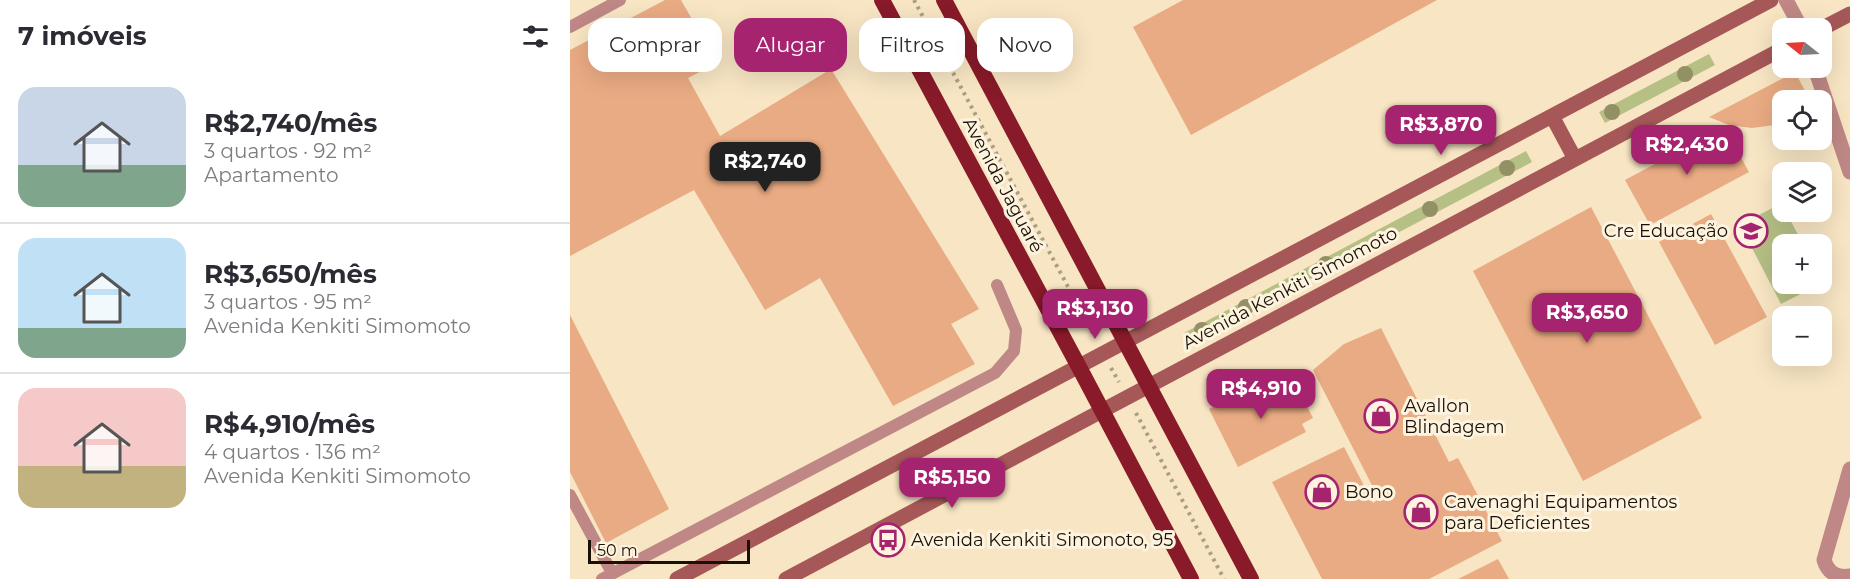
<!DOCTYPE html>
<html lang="pt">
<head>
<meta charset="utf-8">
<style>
  body { margin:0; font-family:Montserrat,sans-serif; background:#f7f7f7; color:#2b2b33; height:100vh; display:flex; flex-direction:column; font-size:22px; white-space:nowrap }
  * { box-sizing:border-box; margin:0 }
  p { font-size:20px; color:#7c7c81 }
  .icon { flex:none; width:33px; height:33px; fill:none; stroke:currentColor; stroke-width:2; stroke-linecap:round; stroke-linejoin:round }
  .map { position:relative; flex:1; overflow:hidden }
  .details { display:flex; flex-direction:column; background:#fff; width:570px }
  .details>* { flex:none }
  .banner { position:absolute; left:18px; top:18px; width:570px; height:54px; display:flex; gap:12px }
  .needle { width:39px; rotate:288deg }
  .controls { position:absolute; left:1202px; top:18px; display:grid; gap:12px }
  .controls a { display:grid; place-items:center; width:60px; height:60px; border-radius:12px; background:#fff; box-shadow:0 6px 24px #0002; font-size:30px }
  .scale { position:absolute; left:18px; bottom:15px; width:162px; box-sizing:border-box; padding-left:6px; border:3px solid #181206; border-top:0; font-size:16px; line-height:21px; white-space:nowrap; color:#181206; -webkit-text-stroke:4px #fef3df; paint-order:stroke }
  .price { position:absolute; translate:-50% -51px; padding:0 14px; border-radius:12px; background:#a62370; color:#fff; font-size:20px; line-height:39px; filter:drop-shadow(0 2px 3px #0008) }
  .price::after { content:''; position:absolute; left:50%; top:36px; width:18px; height:14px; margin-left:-9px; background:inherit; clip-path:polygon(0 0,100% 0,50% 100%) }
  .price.selected { background:#222; color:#fff }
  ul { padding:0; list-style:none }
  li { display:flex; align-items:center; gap:18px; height:150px; padding:0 18px }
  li+li { border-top:2px solid #e1e1e2 }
  li span { display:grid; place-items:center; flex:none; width:168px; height:120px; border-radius:18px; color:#555 }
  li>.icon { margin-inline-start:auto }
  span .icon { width:72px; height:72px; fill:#fffc; stroke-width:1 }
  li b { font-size:26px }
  h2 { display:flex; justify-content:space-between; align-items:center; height:72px; padding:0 18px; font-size:26px }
  .pill { padding:0 21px; border-radius:18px; background:#fff; box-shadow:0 6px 24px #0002; font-size:21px; line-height:54px }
  .pill.selected { background:#a62370; color:#fff }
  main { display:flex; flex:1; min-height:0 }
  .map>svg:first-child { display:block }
</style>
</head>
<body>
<main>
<section class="details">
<h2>7 imóveis<svg class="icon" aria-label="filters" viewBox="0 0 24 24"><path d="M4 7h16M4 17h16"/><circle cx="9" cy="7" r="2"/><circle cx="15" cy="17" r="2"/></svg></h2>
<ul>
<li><span style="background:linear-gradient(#c9d6e8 65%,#7fa58c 0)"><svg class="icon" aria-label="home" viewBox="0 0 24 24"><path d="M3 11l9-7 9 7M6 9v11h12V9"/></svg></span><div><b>R$2,740/mês</b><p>3 quartos · 92 m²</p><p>Apartamento</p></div></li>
<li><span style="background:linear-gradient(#bfe0f5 75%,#7fa58c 0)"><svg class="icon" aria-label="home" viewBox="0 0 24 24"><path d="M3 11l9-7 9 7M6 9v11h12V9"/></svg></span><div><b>R$3,650/mês</b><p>3 quartos · 95 m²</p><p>Avenida Kenkiti Simomoto</p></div></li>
<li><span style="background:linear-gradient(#f6c9c9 65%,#c2b280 0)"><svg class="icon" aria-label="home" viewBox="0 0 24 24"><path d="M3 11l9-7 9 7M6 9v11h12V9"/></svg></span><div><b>R$4,910/mês</b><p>4 quartos · 136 m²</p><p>Avenida Kenkiti Simomoto</p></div></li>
</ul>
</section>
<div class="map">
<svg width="1280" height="579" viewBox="0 0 1280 579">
  <rect width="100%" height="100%" fill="#f7e5c3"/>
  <!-- green -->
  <path fill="#b6c085" d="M1139,54L1145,65L1035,123L1029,112Z
    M956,151L962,162L619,343L614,333Z
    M1212,203V212H1216L1233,244H1212V284H1250L1211,304L1170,225Z"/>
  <!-- building -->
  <path fill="#e9ab83" d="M95,0H111L147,63L118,78L150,136L261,69L409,309L381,324L405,364L323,406L250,278L195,310L124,190L0,256V50Z
    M613,0H867L621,135L563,27Z
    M1225,72L1240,100H1212V124L1182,128L1159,125L1139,117Z
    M1154,127L1179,172L1080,225L1055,180Z
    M1021,207L1132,418L1013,481L903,271Z
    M1141,214L1197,317L1145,345L1089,242Z
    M0,315L99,509L36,543L0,472Z
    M811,328L879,462L888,458L932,541L859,579H752L702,482L774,447L803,503L809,499L743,370L774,344Z
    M699,378L705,391L724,381L743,418L732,424L736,432L668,467L639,409Z
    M928,559L939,579H888Z"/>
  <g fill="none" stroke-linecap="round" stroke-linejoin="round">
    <!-- path -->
    <path stroke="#ac9e83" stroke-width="4" stroke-dasharray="3 4.5" stroke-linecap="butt" d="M344,0L525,337
      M541,368L549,382
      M566,413L654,579"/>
    <!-- service -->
    <path stroke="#bf8886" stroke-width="12" d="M0,27L50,0
      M0,495L42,573
      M32,579L425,373L444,351L446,330L427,285"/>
    <!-- minor -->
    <path stroke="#bf8886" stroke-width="15" d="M1216,0L1231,28
      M1245,68L1280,172
      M1280,469L1254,560C1258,573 1267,578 1280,576"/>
    <!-- secondary -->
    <path stroke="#a65858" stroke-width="15" d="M1251,29L1280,14
      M982,116L1005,159
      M107,579L1201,0
      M216,579L1212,49"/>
    <!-- trunk -->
    <path stroke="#881a29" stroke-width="16" d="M312,0L509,367L621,579
      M374,0L681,579"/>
  </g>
  <!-- trees -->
  <g fill="#949065">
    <circle cx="1115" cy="74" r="8"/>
    <circle cx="1042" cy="112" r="8"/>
    <circle cx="937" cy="168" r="8"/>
    <circle cx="860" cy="209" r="8"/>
    <circle cx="756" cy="264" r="8"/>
    <circle cx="676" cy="307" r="8"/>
    <circle cx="632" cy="330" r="8"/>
  </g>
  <!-- icons -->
  <defs>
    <g id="school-ring" transform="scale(1.725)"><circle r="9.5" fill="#fef3df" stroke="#a62370" stroke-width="1.5"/><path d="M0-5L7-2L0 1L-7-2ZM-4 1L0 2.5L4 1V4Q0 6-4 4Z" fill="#a62370"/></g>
    <g id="shop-ring" transform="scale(1.725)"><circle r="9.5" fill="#fef3df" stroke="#a62370" stroke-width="1.5"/><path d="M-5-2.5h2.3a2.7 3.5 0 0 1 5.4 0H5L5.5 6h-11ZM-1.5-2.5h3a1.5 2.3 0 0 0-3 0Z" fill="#a62370"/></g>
    <g id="bus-ring" transform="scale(1.725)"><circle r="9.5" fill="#fef3df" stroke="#a62370" stroke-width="1.5"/><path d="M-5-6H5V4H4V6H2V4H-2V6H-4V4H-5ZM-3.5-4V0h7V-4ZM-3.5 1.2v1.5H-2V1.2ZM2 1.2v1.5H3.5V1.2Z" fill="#a62370"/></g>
  </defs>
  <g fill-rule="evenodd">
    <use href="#school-ring" x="1181" y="231"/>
    <use href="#shop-ring" x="811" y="416"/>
    <use href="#shop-ring" x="752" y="492"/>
    <use href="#shop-ring" x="851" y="512"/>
    <use href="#bus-ring" x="318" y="540"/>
  </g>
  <g text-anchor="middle" stroke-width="6" stroke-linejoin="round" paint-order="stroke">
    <!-- street labels -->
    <g font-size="18" fill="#181206" stroke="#fef3df">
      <text transform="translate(433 185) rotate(62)" y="6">Avenida Jaguaré</text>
      <text transform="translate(720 288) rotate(-28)" y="6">Avenida Kenkiti Simomoto</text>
    </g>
    <!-- poi labels -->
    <g font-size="18" fill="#181206" stroke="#fef3df" text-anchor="start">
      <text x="1158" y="237" text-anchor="end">Cre Educação</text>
      <text x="834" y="412">Avallon<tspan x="834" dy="21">Blindagem</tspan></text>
      <text x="775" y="498">Bono</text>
      <text x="874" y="508">Cavenaghi Equipamentos<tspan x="874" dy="21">para Deficientes</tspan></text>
      <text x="341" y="546">Avenida Kenkiti Simonoto, 95</text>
    </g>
  </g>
</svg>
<div class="controls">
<a><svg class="needle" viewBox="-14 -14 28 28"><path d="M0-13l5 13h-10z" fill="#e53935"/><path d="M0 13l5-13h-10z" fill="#7c7c81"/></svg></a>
<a><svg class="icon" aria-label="locate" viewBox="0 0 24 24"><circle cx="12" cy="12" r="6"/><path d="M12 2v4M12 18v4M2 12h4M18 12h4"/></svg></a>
<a><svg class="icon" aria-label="layers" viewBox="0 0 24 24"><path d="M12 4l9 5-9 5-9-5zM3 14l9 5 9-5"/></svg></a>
<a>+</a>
<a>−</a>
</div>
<div class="scale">50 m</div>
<b class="price" style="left:871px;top:156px">R$3,870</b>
<b class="price" style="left:1117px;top:176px">R$2,430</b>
<b class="price selected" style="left:195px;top:193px">R$2,740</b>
<b class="price" style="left:525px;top:340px">R$3,130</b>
<b class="price" style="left:1017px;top:344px">R$3,650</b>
<b class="price" style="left:691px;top:420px">R$4,910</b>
<b class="price" style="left:382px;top:509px">R$5,150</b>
<div class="banner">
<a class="pill">Comprar</a>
<a class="pill selected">Alugar</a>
<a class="pill">Filtros</a>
<a class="pill">Novo</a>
</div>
</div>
</main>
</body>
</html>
